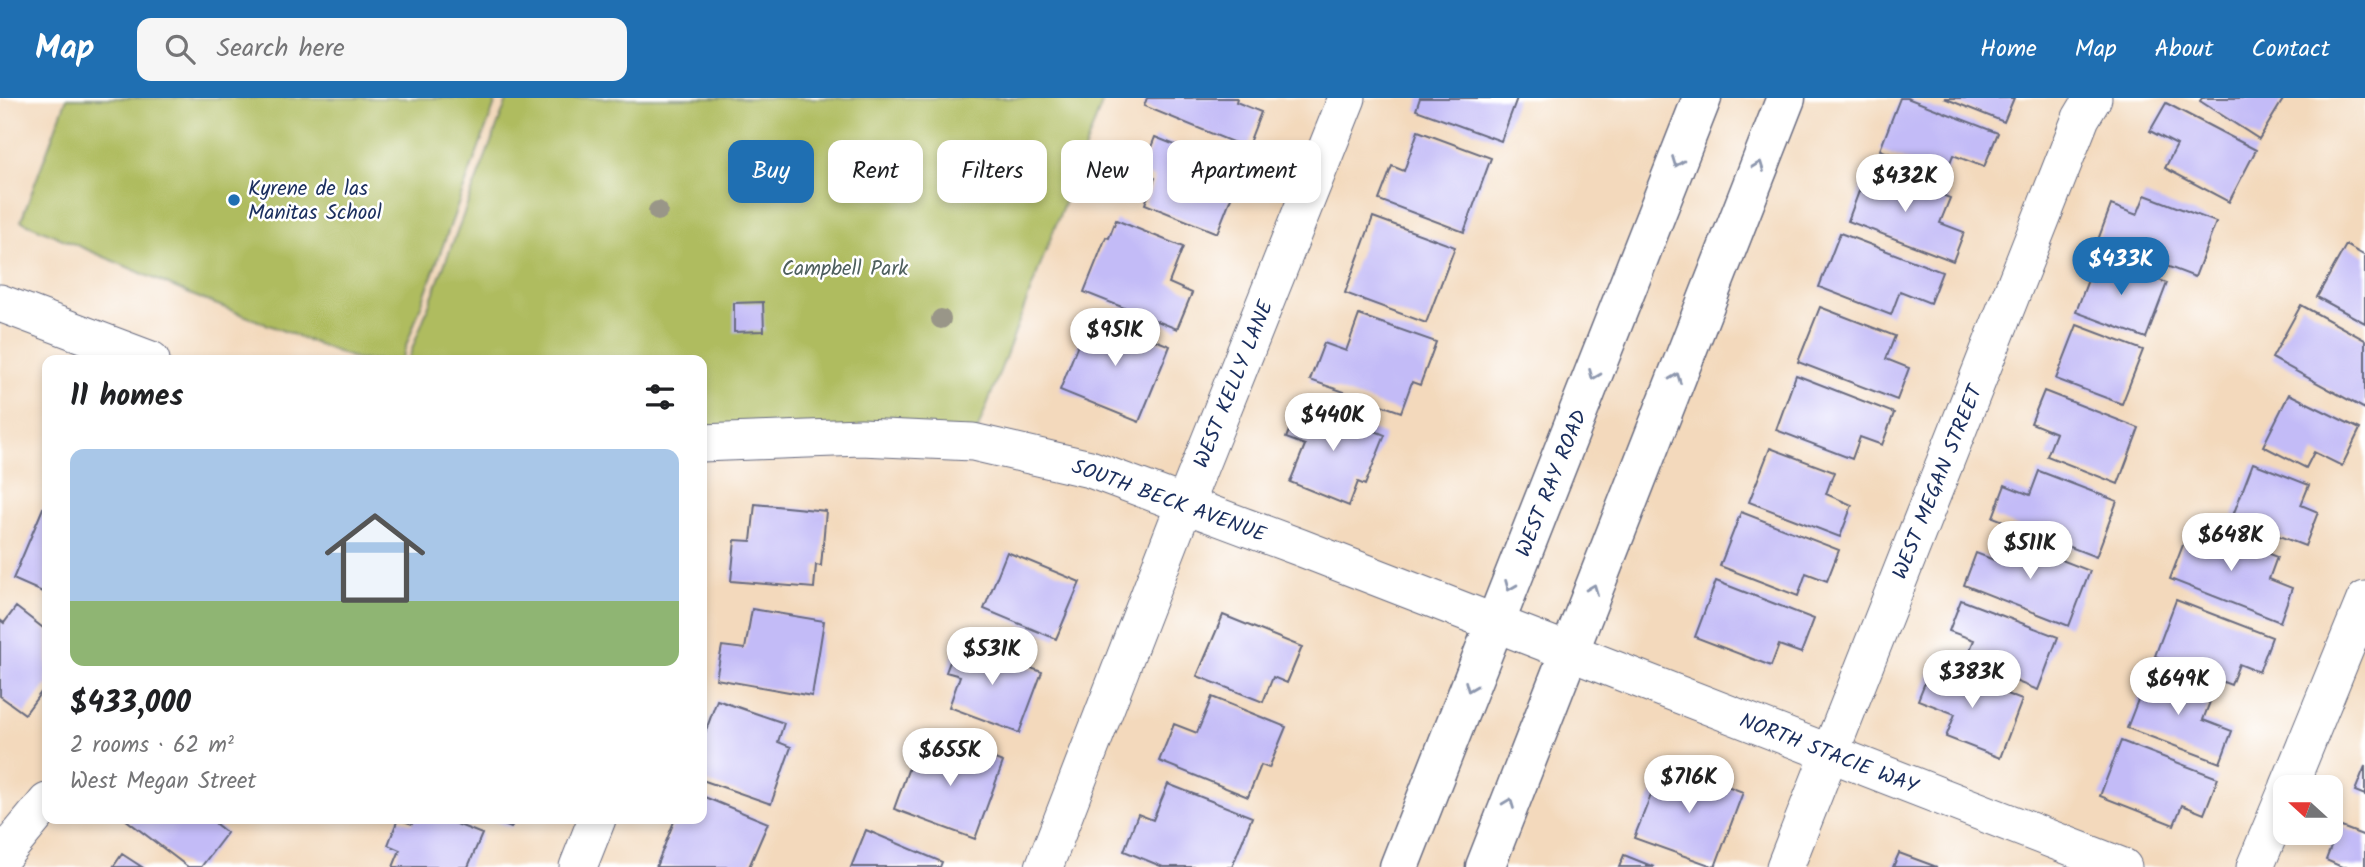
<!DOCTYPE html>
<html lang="en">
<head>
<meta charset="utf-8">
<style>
  body { margin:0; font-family:Kalam,sans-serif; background:#f6f6f6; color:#202124; height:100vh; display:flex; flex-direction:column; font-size:26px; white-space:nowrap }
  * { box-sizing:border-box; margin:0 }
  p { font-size:23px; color:#757577 }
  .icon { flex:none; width:38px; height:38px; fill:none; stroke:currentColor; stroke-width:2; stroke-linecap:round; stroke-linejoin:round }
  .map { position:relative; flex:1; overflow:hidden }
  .drawer { position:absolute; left:42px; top:257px; width:665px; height:469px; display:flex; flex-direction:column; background:#fff; border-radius:14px; box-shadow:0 4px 10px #0003 }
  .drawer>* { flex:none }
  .top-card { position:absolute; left:728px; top:42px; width:665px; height:63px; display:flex; gap:14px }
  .needle { width:46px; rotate:291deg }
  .buttons { position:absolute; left:2273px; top:677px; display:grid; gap:14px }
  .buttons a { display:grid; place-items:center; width:70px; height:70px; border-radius:14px; background:#fff; box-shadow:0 4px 10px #0003; font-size:35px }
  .price { position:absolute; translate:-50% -60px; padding:0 16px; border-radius:24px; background:#fff; color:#222; font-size:23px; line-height:46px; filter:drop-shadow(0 2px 4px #0008) }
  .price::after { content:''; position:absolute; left:50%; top:42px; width:21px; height:16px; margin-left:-10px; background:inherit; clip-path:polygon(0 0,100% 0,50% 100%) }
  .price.active { background:#1f6fb2; color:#fff }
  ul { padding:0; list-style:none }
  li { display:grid; align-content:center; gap:14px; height:371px; padding:0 28px }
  li span { display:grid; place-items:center; height:217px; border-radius:14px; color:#555 }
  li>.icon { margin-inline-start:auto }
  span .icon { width:126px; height:126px; fill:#fffc; stroke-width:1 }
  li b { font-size:30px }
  h2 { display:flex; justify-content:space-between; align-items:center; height:84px; padding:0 28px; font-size:30px }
  .chip { padding:0 24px; border-radius:14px; background:#fff; box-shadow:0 4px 10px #0003; font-size:24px; line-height:63px }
  .chip.active { background:#1f6fb2; color:#fff }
  header { display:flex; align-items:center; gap:42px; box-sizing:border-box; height:98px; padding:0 35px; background:#1f6fb2; color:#fff }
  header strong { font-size:33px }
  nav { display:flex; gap:38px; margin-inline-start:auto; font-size:24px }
  .search { width:490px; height:63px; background:#f6f6f6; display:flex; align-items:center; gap:18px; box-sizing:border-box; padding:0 24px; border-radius:14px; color:#757577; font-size:26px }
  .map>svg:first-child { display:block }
</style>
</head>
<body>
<header>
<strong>Map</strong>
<div class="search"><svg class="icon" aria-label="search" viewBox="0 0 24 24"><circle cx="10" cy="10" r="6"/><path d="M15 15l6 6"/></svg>Search here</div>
<nav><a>Home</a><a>Map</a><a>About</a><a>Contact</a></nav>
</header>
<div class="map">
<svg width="2365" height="769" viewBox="0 0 2365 769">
  <rect width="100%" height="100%" fill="#fff"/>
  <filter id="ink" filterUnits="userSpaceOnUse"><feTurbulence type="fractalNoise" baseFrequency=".0143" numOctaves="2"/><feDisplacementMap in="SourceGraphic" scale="14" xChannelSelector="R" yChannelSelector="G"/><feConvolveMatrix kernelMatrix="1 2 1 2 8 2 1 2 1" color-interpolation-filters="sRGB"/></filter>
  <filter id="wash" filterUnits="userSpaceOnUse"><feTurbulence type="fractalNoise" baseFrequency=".00686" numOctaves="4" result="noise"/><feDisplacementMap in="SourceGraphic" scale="28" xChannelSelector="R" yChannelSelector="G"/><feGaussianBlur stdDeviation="1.57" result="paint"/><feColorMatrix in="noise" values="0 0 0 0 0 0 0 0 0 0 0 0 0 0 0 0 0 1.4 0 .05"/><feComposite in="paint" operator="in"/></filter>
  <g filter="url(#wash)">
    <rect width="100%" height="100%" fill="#f3d9bc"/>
    <!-- green -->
    <path fill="#afbc5e" stroke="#65765e" stroke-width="2" d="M67,0H497L401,262H358L192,197L21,123Z
      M508,0H1104L973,344L702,345V262H408Z"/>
    <g id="blocks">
      <!-- building -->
      <path fill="#c3bbf7" d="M1147,0H1237L1236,4L1261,14L1247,50L1144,8Z
        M1420,0H1517L1501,43L1416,12Z
        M1900,0H1907L1998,35L1984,69L1953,57L1945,77L1880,52Z
        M1944,0H2014L2004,24Z
        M2202,0H2284L2259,41L2200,3Z
        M2166,5L2256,52L2229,104L2165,70L2177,47L2150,33Z
        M1418,33L1491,60L1464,134L1379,102L1392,68L1404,73Z
        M1155,39L1230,69L1222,87L1234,92L1217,135L1145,106L1155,80L1141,75Z
        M1868,69L1950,100L1940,125L1964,134L1953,163L1848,123Z
        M2145,97L2216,124L2195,179L2098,142L2111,107L2137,117Z
        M1373,119L1455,149L1426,225L1345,195Z
        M1116,122L1183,149L1169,185L1192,195L1177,231L1084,194L1106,139L1109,140Z
        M1840,135L1942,174L1930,205L1900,193L1891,217L1819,189Z
        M2346,147L2365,158V225L2317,199Z
        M2097,158L2167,185L2146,240L2076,214Z
        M763,204L764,233L734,234V205Z
        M2301,207L2365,242V311L2272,260Z
        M1820,209L1895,238L1886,261L1909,270L1897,302L1798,264Z
        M1090,216L1170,248L1139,324L1060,292Z
        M1359,217L1436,244L1420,287L1412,284L1401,314L1310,282L1324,245L1346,253Z
        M2077,227L2143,252L2122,306L2056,281Z
        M1796,277L1894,315L1882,347L1860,339L1852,361L1776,332Z
        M2044,293L2139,330L2118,386L2047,358L2056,335L2031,325Z
        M2289,296L2360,331L2342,368L2314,354L2306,370L2263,348Z
        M1301,303L1385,337L1365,387L1358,384L1349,408L1290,384L1305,347L1286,340Z
        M1770,350L1834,374L1826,396L1852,407L1840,439L1749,404Z
        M2253,365L2309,387L2301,407L2318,414L2305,448L2232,420Z
        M2039,373L2117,403L2096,459L1993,419L2005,387L2030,397Z
        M755,406L826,413L821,468L816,467L814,490L731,483L735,442L751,443Z
        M43,410L47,411V496L13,481Z
        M1741,414L1839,452L1827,483L1806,475L1798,498L1720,468Z
        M2191,426L2277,459L2269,481L2292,490L2280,524L2170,481Z
        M2008,441L2090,473L2069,528L1964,487L1976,455L1999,464Z
        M1007,454L1080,484L1056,541L984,511Z
        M1716,483L1814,521L1801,555L1779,547L1771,568L1695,539Z
        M1961,502L2058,539L2038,592L1965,564L1974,542L1949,533Z
        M2176,502L2272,539L2259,574L2239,566L2231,587L2155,558Z
        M16,509L47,533V586L25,616L0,598V522L4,525Z
        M752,511L824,523L812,598L716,581L722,548L745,551Z
        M1223,517L1302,549L1287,585L1273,579L1263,604L1197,578Z
        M958,543L1042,574L1019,635L949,609L960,578L946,574Z
        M1932,567L2022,602L2000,660L1946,639L1955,616L1918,602Z
        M2150,571L2213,596L2203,622L2232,633L2220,665L2127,630Z
        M1212,599L1286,629L1269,670L1261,667L1248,699L1159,663L1174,626L1197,635Z
        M717,602L784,625L778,644L791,649L771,706L702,682V643Z
        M938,640L1003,664L975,741L894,711L915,653L931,659Z
        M2121,643L2218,680L2204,716L2182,707L2174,727L2100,698Z
        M1664,664L1743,694L1715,769L1634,740Z
        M2365,668V697L2355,693Z
        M1168,686L1252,719L1232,769H1163L1124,753L1138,716L1153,722Z
        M702,698L768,725L749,769H656L675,721H702Z
        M125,721H220L216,726L227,735L201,769H188Z
        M398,721L412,726L414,721H444L482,736L468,769H393L400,752L388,747Z
        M489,721H515L511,730Z
        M2339,728L2365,738V769H2342L2326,762Z
        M866,732L942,764L940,769H851Z
        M1899,755L1937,769H1893Z
        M122,756L142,769H113Z
        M1624,757L1654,769H1619Z"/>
    </g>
  </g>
  <g filter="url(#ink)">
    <use href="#blocks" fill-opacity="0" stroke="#676a7f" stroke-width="2"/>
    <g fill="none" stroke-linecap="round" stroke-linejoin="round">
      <!-- minor casing -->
      <g stroke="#676a7f" stroke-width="39">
        <path id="minor" d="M0,205L151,262
          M702,345L861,339L973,344L1090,371L1299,449L2123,769
          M2288,690L2365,502
          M0,761L47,704
          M578,769L597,721
          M1044,769L1185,405L1347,0
          M1785,769L2081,20L2093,0
          M2255,769L2286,695"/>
      </g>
      <!-- primary casing -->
      <g stroke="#676a7f" stroke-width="41">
        <path id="primary" d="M1399,769L1702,0
          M1485,769L1786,0"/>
      </g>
      <!-- minor -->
      <use href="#minor" stroke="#fff" stroke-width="37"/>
      <!-- primary -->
      <use href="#primary" stroke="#fff" stroke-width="38"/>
    </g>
    <!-- trees -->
    <g fill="#999688">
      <circle cx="756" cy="59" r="10"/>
      <circle cx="658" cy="113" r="10"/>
      <circle cx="941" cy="221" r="10"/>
    </g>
    <!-- one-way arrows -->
    <defs><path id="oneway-chevron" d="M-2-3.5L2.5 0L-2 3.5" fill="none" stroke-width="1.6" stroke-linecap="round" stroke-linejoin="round" transform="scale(1.75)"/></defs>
    <g stroke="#8d97ae">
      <use href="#oneway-chevron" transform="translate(1677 64) rotate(111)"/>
      <use href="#oneway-chevron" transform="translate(1759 68) rotate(-69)"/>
      <use href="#oneway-chevron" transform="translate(1594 277) rotate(112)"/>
      <use href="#oneway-chevron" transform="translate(1676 280) rotate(-69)"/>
      <use href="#oneway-chevron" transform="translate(1510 488) rotate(112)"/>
      <use href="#oneway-chevron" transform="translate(1593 491) rotate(-69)"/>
      <use href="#oneway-chevron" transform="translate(1470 589) rotate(112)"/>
      <use href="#oneway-chevron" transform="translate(1509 705) rotate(-69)"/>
    </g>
  </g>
  <!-- markers -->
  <circle fill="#1f6fb2" stroke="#fff" stroke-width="2.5" cx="234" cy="102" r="7"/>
  <g text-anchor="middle" stroke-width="5" stroke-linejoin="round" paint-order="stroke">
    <!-- poi labels -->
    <g font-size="21" fill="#1b2f5e" stroke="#fff" text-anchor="start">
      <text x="248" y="97">Kyrene de las<tspan x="248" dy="24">Manitas School</tspan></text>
    </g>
    <!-- park labels -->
    <g font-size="21" fill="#4f605e" stroke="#fff">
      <text x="845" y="177">Campbell Park</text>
    </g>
    <!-- street labels -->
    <g font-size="21" fill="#1b2f5e" stroke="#fff">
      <text transform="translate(1233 286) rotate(-68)" y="7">WEST KELLY LANE</text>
      <text transform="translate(1937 384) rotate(-68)" y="7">WEST MEGAN STREET</text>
      <text transform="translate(1551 385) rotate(-68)" y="7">WEST RAY ROAD</text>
      <text transform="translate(1169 402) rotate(20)" y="7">SOUTH BECK AVENUE</text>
      <text transform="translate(1829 655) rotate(21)" y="7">NORTH STACIE WAY</text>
    </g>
  </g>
</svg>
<div class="buttons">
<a><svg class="needle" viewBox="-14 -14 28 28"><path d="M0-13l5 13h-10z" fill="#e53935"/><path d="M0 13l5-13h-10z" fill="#757577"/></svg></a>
</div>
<b class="price" style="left:1905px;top:116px">$432K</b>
<b class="price active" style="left:2121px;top:199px">$433K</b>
<b class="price" style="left:1115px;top:270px">$951K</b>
<b class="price" style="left:1333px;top:355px">$440K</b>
<b class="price" style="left:2231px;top:475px">$648K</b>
<b class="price" style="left:2030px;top:483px">$511K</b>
<b class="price" style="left:992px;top:589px">$531K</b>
<b class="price" style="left:1972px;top:612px">$383K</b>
<b class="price" style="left:2178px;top:619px">$649K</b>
<b class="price" style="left:950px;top:690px">$655K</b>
<b class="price" style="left:1689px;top:717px">$716K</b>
<div class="top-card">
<a class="chip active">Buy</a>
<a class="chip">Rent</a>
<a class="chip">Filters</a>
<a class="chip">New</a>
<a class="chip">Apartment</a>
</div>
<section class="drawer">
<h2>11 homes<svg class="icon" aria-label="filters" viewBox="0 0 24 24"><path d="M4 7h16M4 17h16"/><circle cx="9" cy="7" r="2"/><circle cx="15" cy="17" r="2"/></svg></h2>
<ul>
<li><span style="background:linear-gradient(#a9c7e8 70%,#8fb573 0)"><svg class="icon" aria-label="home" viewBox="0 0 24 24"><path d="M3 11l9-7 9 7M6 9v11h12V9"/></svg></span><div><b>$433,000</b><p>2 rooms · 62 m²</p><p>West Megan Street</p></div></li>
</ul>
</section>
</div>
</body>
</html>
